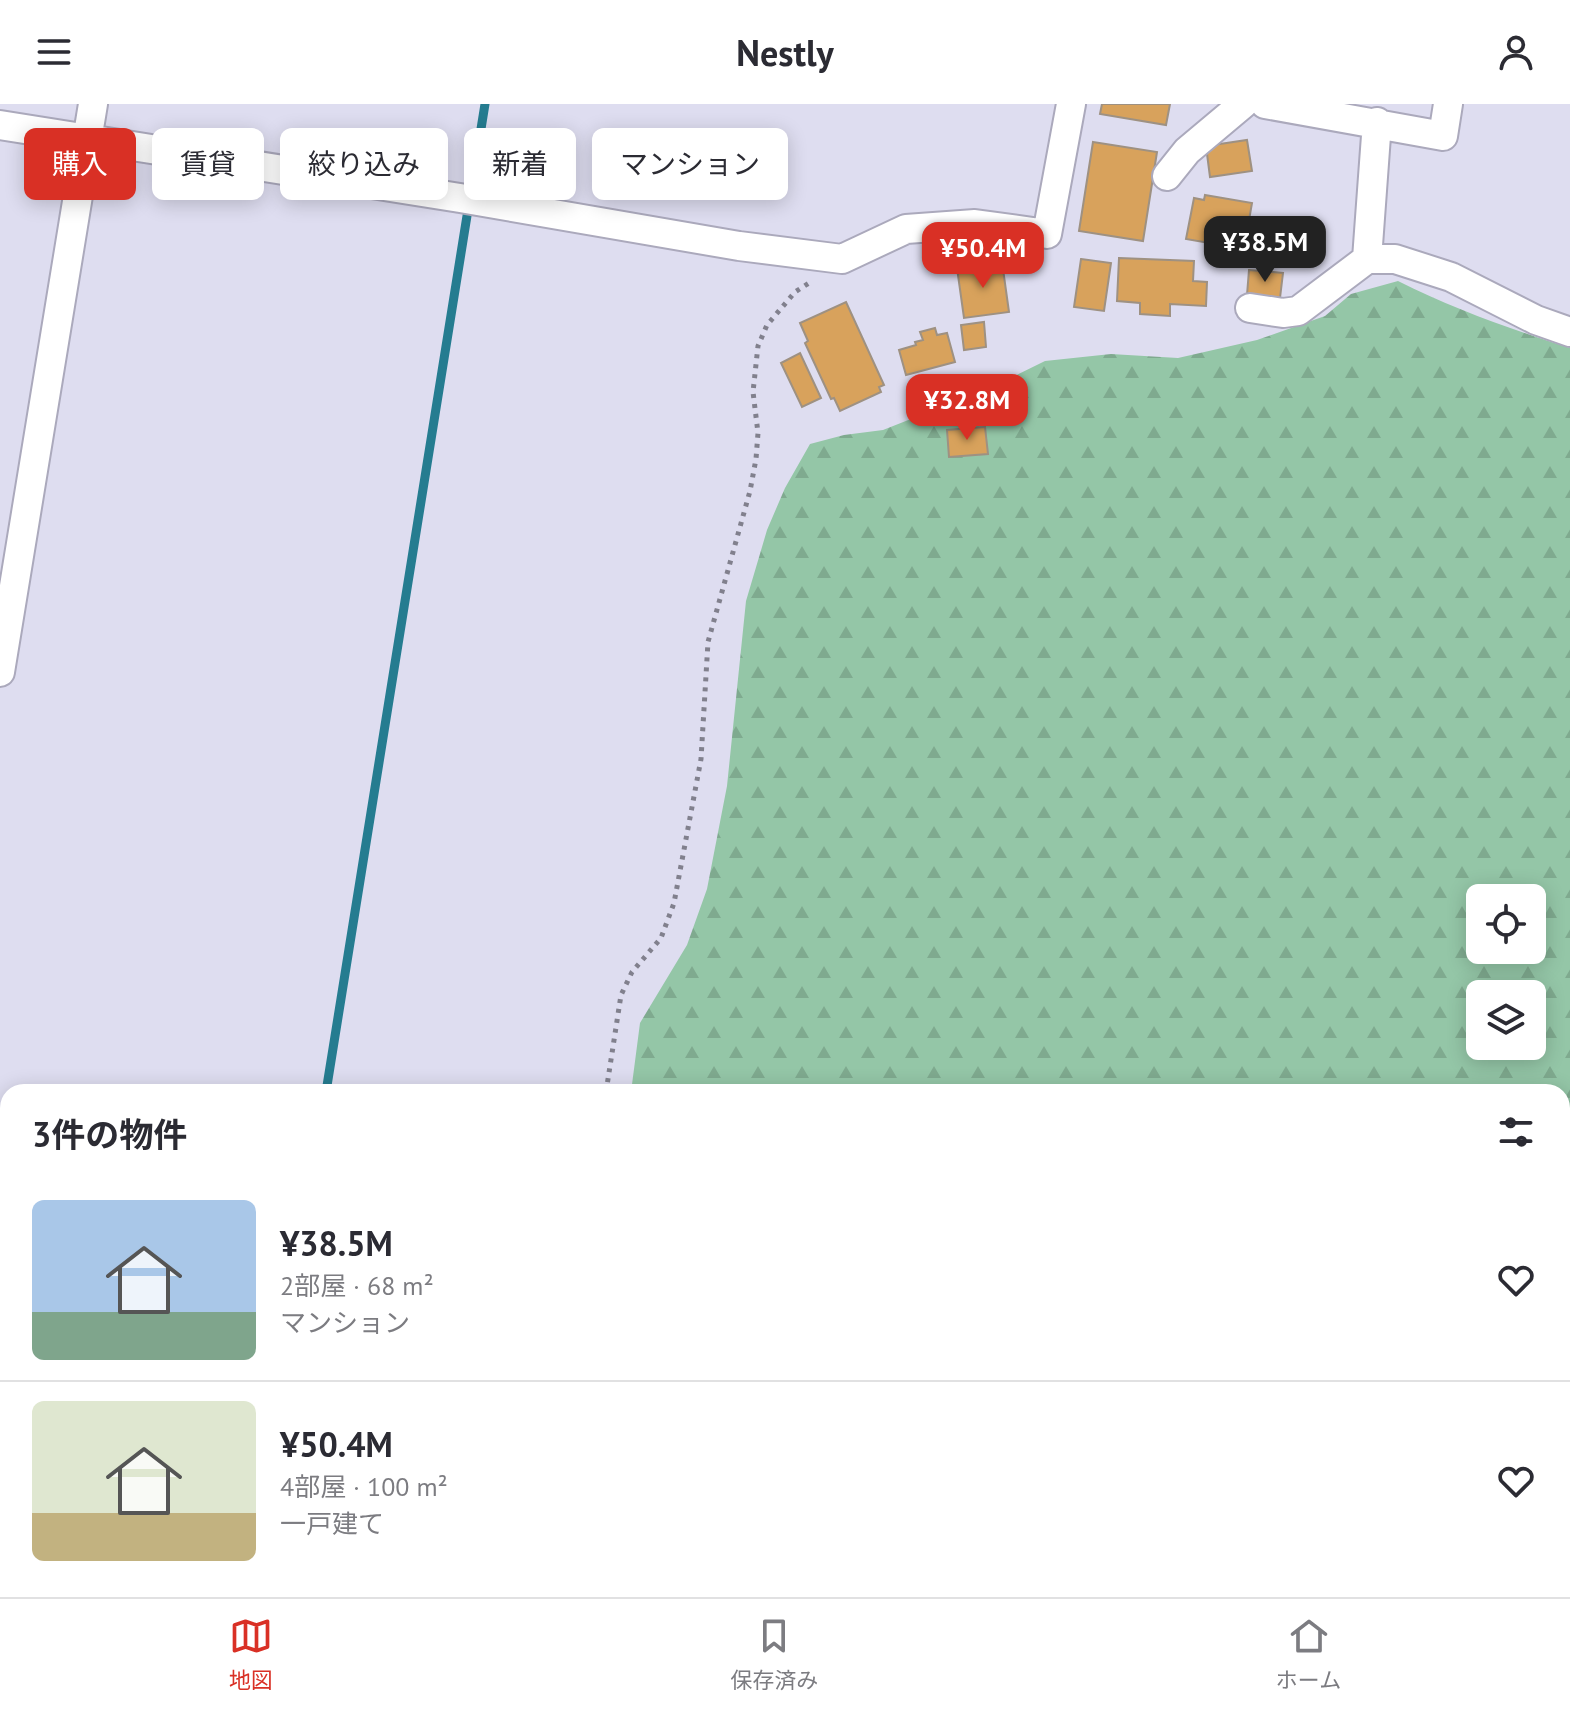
<!DOCTYPE html>
<html lang="ja">
<head>
<meta charset="utf-8">
<style>
  body { margin:0; font-family:"PT Sans","Noto Sans JP",sans-serif; background:#f2f2f3; color:#2b2b33; height:100vh; display:flex; flex-direction:column; font-size:30px; white-space:nowrap }
  * { box-sizing:border-box; margin:0 }
  p { font-size:26px; color:#7c7c81 }
  .icon { flex:none; width:44px; height:44px; fill:none; stroke:currentColor; stroke-width:2; stroke-linecap:round; stroke-linejoin:round }
  .map { position:relative; flex:1; overflow:hidden }
  .sheet { position:absolute; left:0px; top:980px; width:1570px; height:514px; display:flex; flex-direction:column; background:#fff; border-radius:24px 24px 0 0; box-shadow:0 4px 20px #0003 }
  .sheet>* { flex:none }
  .hud { position:absolute; left:24px; top:24px; width:800px; height:72px; display:flex; gap:16px }
  .tools { position:absolute; left:1466px; top:780px; display:grid; gap:16px }
  .tools a { display:grid; place-items:center; width:80px; height:80px; border-radius:12px; background:#fff; box-shadow:0 4px 20px #0003; font-size:40px }
  .price { position:absolute; translate:-50% -68px; padding:0 18px; border-radius:16px; background:#d93025; color:#fff; font-size:26px; line-height:52px; filter:drop-shadow(0 2px 4px #0008) }
  .price::after { content:''; position:absolute; left:50%; top:48px; width:24px; height:18px; margin-left:-12px; background:inherit; clip-path:polygon(0 0,100% 0,50% 100%) }
  .price.selected { background:#222; color:#fff }
  ul { padding:0; list-style:none }
  li { display:flex; align-items:center; gap:24px; height:200px; padding:0 32px }
  li+li { border-top:2px solid #e1e1e2 }
  li span { display:grid; place-items:center; flex:none; width:224px; height:160px; border-radius:12px; color:#555 }
  li>.icon { margin-inline-start:auto }
  span .icon { width:96px; height:96px; fill:#fffc; stroke-width:1 }
  li b { font-size:34px }
  h2 { display:flex; justify-content:space-between; align-items:center; height:96px; padding:0 32px; font-size:34px }
  .tag { padding:0 28px; border-radius:12px; background:#fff; box-shadow:0 4px 20px #0003; font-size:28px; line-height:72px }
  .tag.selected { background:#d93025; color:#fff }
  header { display:flex; justify-content:space-between; align-items:center; height:104px; padding:0 32px; background:#fff; font-size:36px; font-weight:700 }
  .menu { display:flex; justify-content:space-around; align-items:center; height:112px; border-top:2px solid #e1e1e2; background:#fff; font-size:22px; color:#7c7c81 }
  .menu a { display:grid; justify-items:center; gap:4px }
  .menu .selected { color:#d93025 }
  .map>svg:first-child { display:block }
</style>
</head>
<body>
<header><svg class="icon" aria-label="menu" viewBox="0 0 24 24"><path d="M4 6h16M4 12h16M4 18h16"/></svg>Nestly<svg class="icon" aria-label="person" viewBox="0 0 24 24"><circle cx="12" cy="8" r="4"/><path d="M4 21q1-7 8-7t8 7"/></svg></header>
<div class="map">
<svg width="1570" height="1493" viewBox="0 0 1570 1493">
  <defs>
    <pattern id="forest-firs" width="22" height="20" patternUnits="userSpaceOnUse" patternTransform="scale(2)"><rect width="22" height="20" fill="#94c6a7"/><path d="M5 1l3.5 6h-7zM16 11l3.5 6h-7z" fill="#7faa8f"/></pattern>
    <pattern id="water-waves" width="16" height="10" patternUnits="userSpaceOnUse" patternTransform="scale(2)"><rect width="16" height="10" fill="#29a6bf"/><path d="M0 5q4-4 8 0t8 0" fill="none" stroke="#22869b"/></pattern>
  </defs>
  <rect width="100%" height="100%" fill="#deddf0"/>
  <!-- forest -->
  <path fill="url(#forest-firs)" fill-rule="evenodd" d="M1398,177C1454,205 1510,225 1570,244V1035L1562,1034V988H631L640,919L687,841L707,785L727,682L746,497L767,426L785,384L810,340L844,331L883,326L992,283L1045,257L1111,250L1178,254L1257,236L1325,212L1351,190ZM1480,794H1532V846H1480ZM1480,890H1532V942H1480Z"/>
  <!-- water -->
  <path fill="url(#water-waves)" stroke="#257c90" stroke-width="2" d="M1562,1053L1570,1055V1493H694L695,1486H1562Z"/>
  <g fill="none" stroke-linecap="round" stroke-linejoin="round">
    <!-- stream -->
    <path stroke="#257c90" stroke-width="9" d="M326,988L485,0"/>
  </g>
  <!-- building -->
  <path fill="#d8a25c" stroke="#9e9182" stroke-width="2" d="M1102,0H1170L1166,21L1100,10Z
    M1247,36L1252,67L1210,73L1206,42Z
    M1093,38L1157,48L1143,137L1079,127Z
    M1205,91L1252,99L1246,133L1240,132L1235,157L1219,154L1221,141L1186,135L1194,94L1204,96Z
    M1119,154L1194,157L1193,177L1207,178L1206,202L1170,200V212L1140,210V199L1117,197Z
    M1081,155L1111,159L1104,207L1074,203Z
    M1002,158L1009,208L964,214L957,164Z
    M1249,166L1283,169L1280,194L1247,191Z
    M846,198L884,281L879,283L881,288L840,307L834,294L831,295L805,239L808,237L800,219Z
    M984,218L986,243L964,246L961,221Z
    M935,224L937,231L947,229L955,258L906,271L899,246L916,241L915,238L923,236L920,228Z
    M800,249L821,294L802,303L781,259Z
    M985,323L988,350L949,353L947,326Z"/>
  <g fill="none" stroke-linecap="round" stroke-linejoin="round">
    <!-- minor casing -->
    <g stroke="#aba9bc" stroke-width="32">
      <path id="minor" d="M1265,0L1443,32L1448,0
        M0,21L460,94L739,142L842,155L906,125L975,120L1047,130L1071,0
        M1167,72L1187,47L1243,0
        M1367,155L1377,18
        M1250,204L1283,209L1298,207L1367,155H1395L1451,173L1536,216L1570,228
        M0,568L93,0"/>
    </g>
    <!-- path -->
    <path stroke="#81808d" stroke-width="5" stroke-dasharray="4 6" stroke-linecap="butt" d="M606,988L621,891L632,868L661,834L674,799L701,655L708,538L750,387L756,355L758,329L753,288L758,242L767,221L795,188L809,179
      M0,1121L8,1122
      M0,1383L8,1393
      M84,1486L90,1493
      M594,1493L595,1486"/>
    <!-- minor -->
    <use href="#minor" stroke="#fff" stroke-width="28"/>
  </g>
</svg>
<div class="tools">
<a><svg class="icon" aria-label="locate" viewBox="0 0 24 24"><circle cx="12" cy="12" r="6"/><path d="M12 2v4M12 18v4M2 12h4M18 12h4"/></svg></a>
<a><svg class="icon" aria-label="layers" viewBox="0 0 24 24"><path d="M12 4l9 5-9 5-9-5zM3 14l9 5 9-5"/></svg></a>
</div>
<b class="price selected" style="left:1265px;top:180px">¥38.5M</b>
<b class="price" style="left:983px;top:186px">¥50.4M</b>
<b class="price" style="left:967px;top:338px">¥32.8M</b>
<div class="hud">
<a class="tag selected">購入</a>
<a class="tag">賃貸</a>
<a class="tag">絞り込み</a>
<a class="tag">新着</a>
<a class="tag">マンション</a>
</div>
<section class="sheet">
<h2>3件の物件<svg class="icon" aria-label="filters" viewBox="0 0 24 24"><path d="M4 7h16M4 17h16"/><circle cx="9" cy="7" r="2"/><circle cx="15" cy="17" r="2"/></svg></h2>
<ul>
<li><span style="background:linear-gradient(#a9c7e8 70%,#7fa58c 0)"><svg class="icon" aria-label="home" viewBox="0 0 24 24"><path d="M3 11l9-7 9 7M6 9v11h12V9"/></svg></span><div><b>¥38.5M</b><p>2部屋 · 68 m²</p><p>マンション</p></div><svg class="icon" aria-label="heart" viewBox="0 0 24 24"><path d="M12 20l-8-8c-3-5 5-10 8-4 3-6 11-1 8 4z"/></svg></li>
<li><span style="background:linear-gradient(#dfe7d0 70%,#c2b280 0)"><svg class="icon" aria-label="home" viewBox="0 0 24 24"><path d="M3 11l9-7 9 7M6 9v11h12V9"/></svg></span><div><b>¥50.4M</b><p>4部屋 · 100 m²</p><p>一戸建て</p></div><svg class="icon" aria-label="heart" viewBox="0 0 24 24"><path d="M12 20l-8-8c-3-5 5-10 8-4 3-6 11-1 8 4z"/></svg></li>
</ul>
</section>
</div>
<nav class="menu">
<a class="selected"><svg class="icon" aria-label="map" viewBox="0 0 24 24"><path d="M3 6l6-2 6 2 6-2v14l-6 2-6-2-6 2zM9 4v14M15 6v14"/></svg>地図</a>
<a><svg class="icon" aria-label="saved" viewBox="0 0 24 24"><path d="M7 4h10v16l-5-4-5 4z"/></svg>保存済み</a>
<a><svg class="icon" aria-label="home" viewBox="0 0 24 24"><path d="M3 11l9-7 9 7M6 9v11h12V9"/></svg>ホーム</a>
</nav>
</body>
</html>
